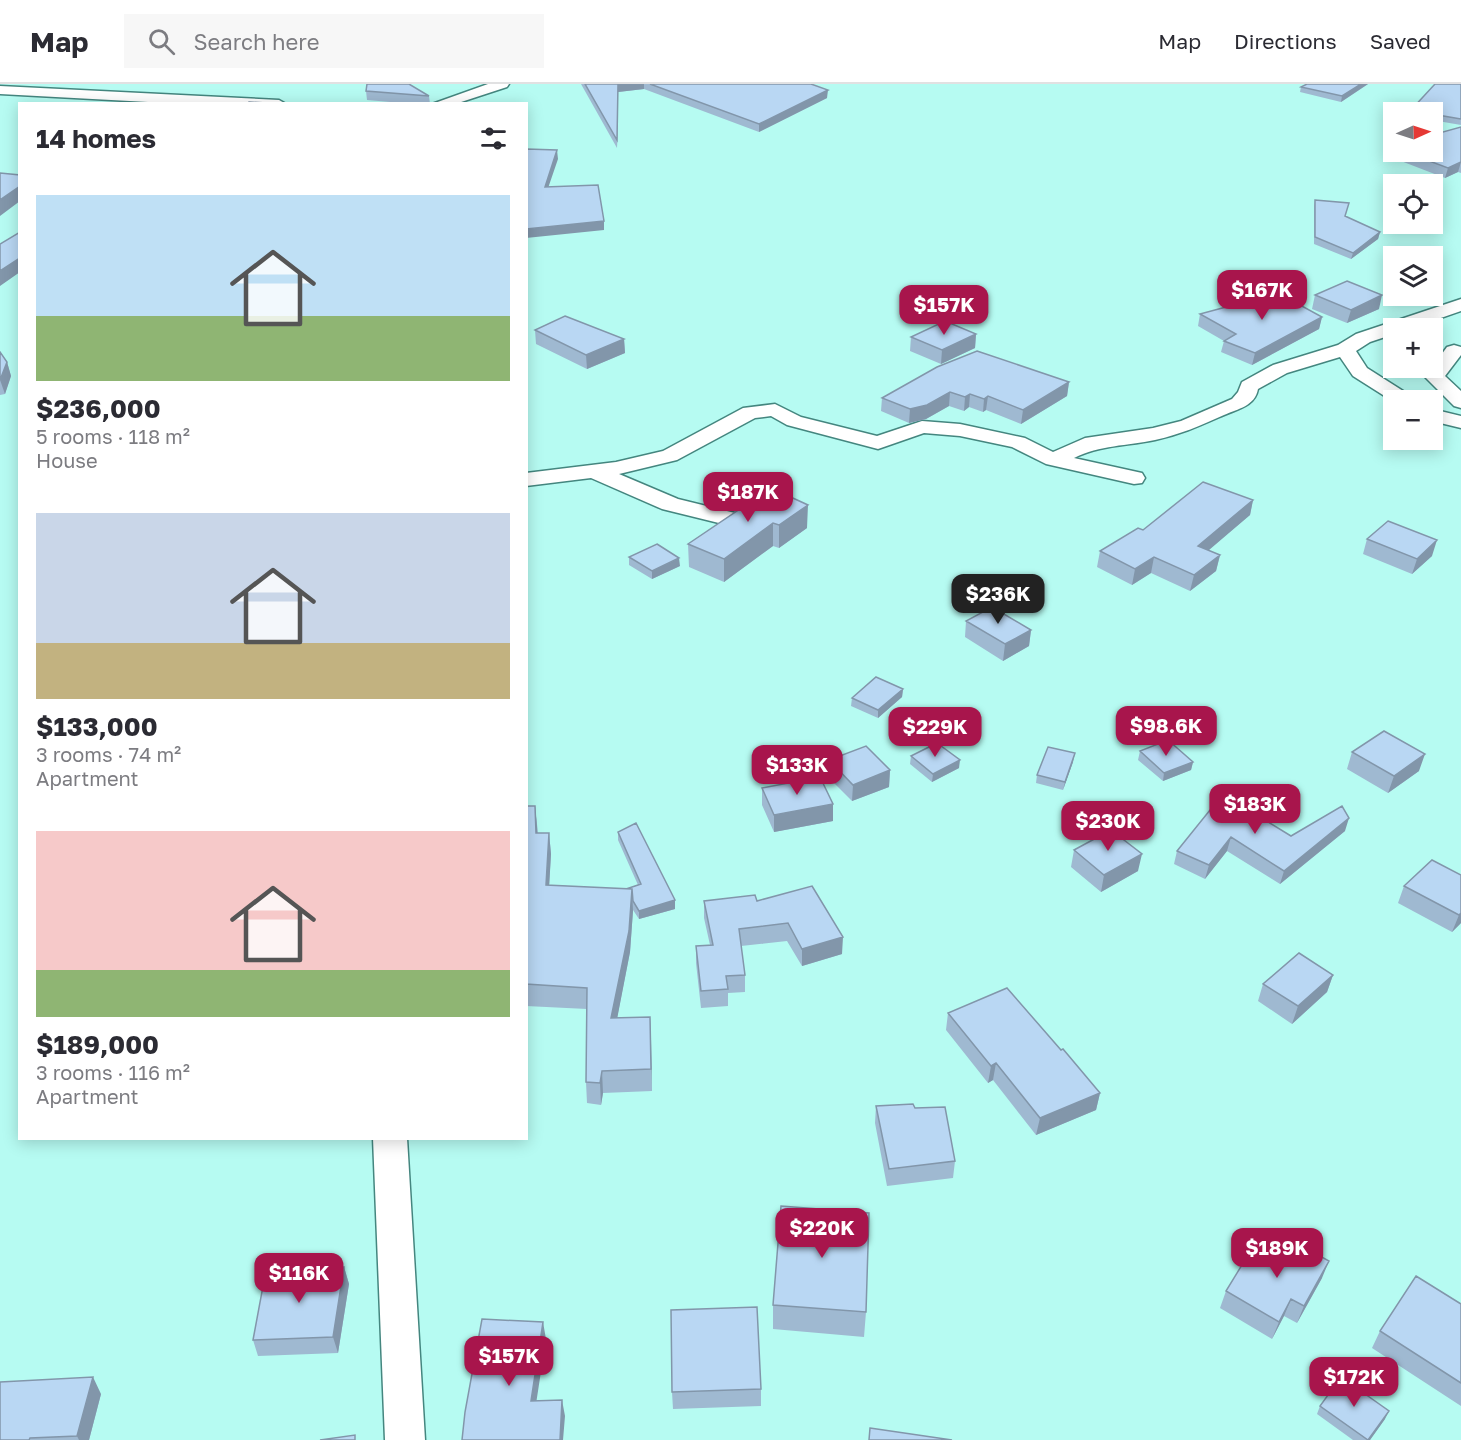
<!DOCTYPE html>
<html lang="en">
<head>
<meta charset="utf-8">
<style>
  body { margin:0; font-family:"Golos Text",sans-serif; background:#f7f7f7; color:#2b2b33; height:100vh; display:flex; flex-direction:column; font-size:22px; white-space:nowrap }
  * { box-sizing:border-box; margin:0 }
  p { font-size:20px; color:#7c7c81 }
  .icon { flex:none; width:33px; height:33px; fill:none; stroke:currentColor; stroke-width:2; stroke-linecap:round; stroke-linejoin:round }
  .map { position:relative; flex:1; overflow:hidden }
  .side { position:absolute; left:18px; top:18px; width:510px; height:1038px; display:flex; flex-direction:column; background:#fff; border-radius:0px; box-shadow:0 3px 15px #0003 }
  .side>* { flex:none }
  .needle { width:39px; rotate:87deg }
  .buttons { position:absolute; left:1383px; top:18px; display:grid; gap:12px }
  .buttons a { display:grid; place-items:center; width:60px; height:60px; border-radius:0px; background:#fff; box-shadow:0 3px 15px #0003; font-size:30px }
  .price { position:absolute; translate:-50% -51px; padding:0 14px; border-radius:12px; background:#a8154c; color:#fff; font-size:20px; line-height:39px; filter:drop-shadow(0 2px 3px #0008) }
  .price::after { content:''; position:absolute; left:50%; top:36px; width:18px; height:14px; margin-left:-9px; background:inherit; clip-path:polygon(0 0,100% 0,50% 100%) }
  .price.current { background:#222; color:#fff }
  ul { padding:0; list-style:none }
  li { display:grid; align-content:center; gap:12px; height:318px; padding:0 18px }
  li span { display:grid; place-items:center; height:186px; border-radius:0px; color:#555 }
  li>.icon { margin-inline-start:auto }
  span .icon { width:108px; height:108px; fill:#fffc; stroke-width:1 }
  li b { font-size:26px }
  h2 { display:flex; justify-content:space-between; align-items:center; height:72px; padding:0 18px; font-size:26px }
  header { display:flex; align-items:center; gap:36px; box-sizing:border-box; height:84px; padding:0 30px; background:#fff; border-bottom:2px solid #e1e1e2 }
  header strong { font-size:28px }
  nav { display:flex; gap:33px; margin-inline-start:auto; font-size:21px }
  .search { width:420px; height:54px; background:#f7f7f7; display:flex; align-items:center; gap:15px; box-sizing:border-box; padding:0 21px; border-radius:0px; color:#7c7c81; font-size:22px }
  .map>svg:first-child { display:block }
</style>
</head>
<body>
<header>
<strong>Map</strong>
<div class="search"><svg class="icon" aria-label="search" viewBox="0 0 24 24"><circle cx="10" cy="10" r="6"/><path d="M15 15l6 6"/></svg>Search here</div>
<nav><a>Map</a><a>Directions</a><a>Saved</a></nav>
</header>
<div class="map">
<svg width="1461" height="1356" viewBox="0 0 1461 1356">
  <rect width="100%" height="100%" fill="#b6fbf2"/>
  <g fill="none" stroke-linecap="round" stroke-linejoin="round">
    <!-- street casing -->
    <g stroke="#44867f" stroke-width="3">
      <path id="street" d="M488,0H509L507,3L455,20H432Z
        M0,2L279,16L286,20H185L0,10Z
        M1461,215V227L1412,244H1394V250L1370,258L1356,267L1367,284L1411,312L1414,316L1394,318L1353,292L1340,273L1287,289L1258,305C1255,322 1238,325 1224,331C1199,342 1182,350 1155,356C1127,362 1100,361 1074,374L1142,389L1145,394L1142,399L1134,400L1046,380L1012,363L960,352L924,349L878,365L787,341L771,332L755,334L677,376L619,390L678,415L735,429L738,434L735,439L727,441L662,425L591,394L526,402V389L616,378L663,367L743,324L775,320L801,333L877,352L922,337L960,340L1025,354L1053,368L1085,354L1153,344L1181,337L1232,315L1238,308L1242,298L1273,281L1338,261L1356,250Z
        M1454,261L1461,263V271L1445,292L1461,307V324L1454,322L1425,293L1447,263Z
        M1432,325L1461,332V344L1432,337Z
        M373,1054H407L425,1356H385Z"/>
    </g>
    <!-- street -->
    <use href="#street" fill="#fff" fill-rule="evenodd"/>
  </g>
  <!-- wall -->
  <path fill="#9fb9d1" d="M581,0H811L827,14L759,48L644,5L618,8L617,64Z
    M1368,0L1341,18L1300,8L1301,3Z
    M1461,0V41L1432,36V28H1411V26Z
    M366,7L429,12L430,20H413L367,16Z
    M1461,43V89L1458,88L1445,94L1388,72L1391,62L1394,61V68H1432Z
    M1315,116L1345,133L1380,148L1378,155L1351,175L1314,160V122Z
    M1315,211L1379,225L1347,239L1312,225Z
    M1200,230L1322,233L1319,245L1252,281L1221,268L1224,257L1198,242Z
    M535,246L624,255L625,269L587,285L536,260Z
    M976,250L975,264L941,280L910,267L911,253Z
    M0,268L7,278L11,292L5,310L0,311Z
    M1069,298L1067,312L1021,340L986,326L983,328L969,323L964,327L949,322L926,335L909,339L881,327L882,314Z
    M771,404L807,444L779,464L773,462L724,498L689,483L688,460Z
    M1253,416L1250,431L1208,466L1220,471L1216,487L1190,507L1151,489L1132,501L1097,483L1100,467Z
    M1367,455L1432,472L1412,490L1363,470Z
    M629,473L680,482L652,495L629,481Z
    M966,537L1031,546L1029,562L1003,577L965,553Z
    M903,605L902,613L878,634L851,622L852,614Z
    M1140,667L1193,678L1191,686L1163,697L1138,676Z
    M1352,668L1419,687L1388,709L1347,685Z
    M911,672L959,684L932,698L910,680Z
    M829,676L890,686L889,703L852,717L828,693Z
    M1073,678L1063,706L1036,699L1037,691Z
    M762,704L833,720V737L774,748L762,721Z
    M526,722H535L538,749H549L551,770L549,801L626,805L638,801L618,756V748L675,825L639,835L633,826L630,868L617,934L650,933L652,1007L603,1009L601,1021L587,1019L586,998L587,925L526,922Z
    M1254,726L1253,729L1291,752L1345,747L1280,800L1227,767L1205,795L1174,780L1177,767Z
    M1074,766L1138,787L1101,808L1071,783Z
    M1461,791V839L1452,848L1398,819L1404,802Z
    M704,817H757L842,870L802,882L787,857L741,862L745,891V908L728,909V922L701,924L696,879V862L710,861L704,834Z
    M1333,891L1327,908L1292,940L1258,917L1263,900Z
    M948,929L1061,966L1100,1009L1096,1026L1036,1051L993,996L988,999L946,946Z
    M876,1022L915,1024L955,1077L953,1094L887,1102L875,1039Z
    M1287,1176L1322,1194L1297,1239L1284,1232L1272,1255L1220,1224L1226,1207Z
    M344,1183L349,1200L338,1269L258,1272L253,1256Z
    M1461,1220V1322L1372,1264L1380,1247Z
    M773,1221L866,1228L864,1253L773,1245Z
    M761,1305V1322L673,1325L672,1308Z
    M101,1310L89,1356H0Z
    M1320,1322L1385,1335L1370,1356H1353L1317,1330Z"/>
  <!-- shaded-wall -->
  <path fill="#8296aa" d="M617,0H644V5L618,8L617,64Z
    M1361,0H1368L1341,18L1342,12Z
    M828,6L827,14L759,48V40Z
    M557,66L558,75L545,113V103Z
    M1461,78L1458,88L1445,94L1448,84Z
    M20,102V117L0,132V116Z
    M604,137V146L526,154V145Z
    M1380,148L1378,155L1351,175L1353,169Z
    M20,174V188L0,202V187Z
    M1382,211L1379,225L1347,239L1351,226Z
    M1322,233L1319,245L1252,281L1255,269Z
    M976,250L975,264L941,280L942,266Z
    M624,255L625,269L587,285L586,271Z
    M7,278L11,292L5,310L0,296Z
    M1069,298L1067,312L1021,340L1023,326Z
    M950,308L949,322L926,335L909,339L910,325Z
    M970,310L969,323L964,327L965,313Z
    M988,312L986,326L983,328L984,315Z
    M1253,416L1250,431L1195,478L1198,462Z
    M808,421L807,444L779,464V441Z
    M773,439V462L724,498V475Z
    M1437,456L1432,472L1412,490L1417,475Z
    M1220,471L1216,487L1190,507L1194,491Z
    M1154,473L1151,489L1132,501L1135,485Z
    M679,474L680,482L652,495V487Z
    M1031,546L1029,562L1003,577L1005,560Z
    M903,605L902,613L878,634V626Z
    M1075,669L1073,678L1063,706L1065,698Z
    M1425,670L1419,687L1388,709L1394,692Z
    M960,676L959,684L932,698L933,690Z
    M1193,678L1191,686L1163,697L1164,689Z
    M890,686L889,703L852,717L853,701Z
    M833,720V737L774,748V731Z
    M535,722L537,743L538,770L536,749Z
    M1349,734L1345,747L1280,800L1284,787Z
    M549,749L551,770L548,822L546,801Z
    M1231,753L1227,767L1205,795L1209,781Z
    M1142,770L1138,787L1101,808L1104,791Z
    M632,805L633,827L630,868L613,956L611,934Z
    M675,816V825L639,835V827Z
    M1461,829V839L1452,848L1459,831Z
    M843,853L842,870L802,882V865Z
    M1333,891L1327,908L1292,940L1298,922Z
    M650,933L651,954L652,1007L651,985Z
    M996,979L993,996L988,999L991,982Z
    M602,987L603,1009L601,1021L600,999Z
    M1100,1009L1096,1026L1036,1051L1040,1034Z
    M1329,1177L1322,1194L1297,1239L1304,1222Z
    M344,1183L349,1200L338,1269L333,1253Z
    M1291,1215L1284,1232L1272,1255L1279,1238Z
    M543,1238L546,1255L534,1333L531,1317Z
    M93,1293L101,1310L89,1356H79L77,1352Z
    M562,1316L565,1332L563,1356H560Z
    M1389,1327L1385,1335L1370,1356H1368Z"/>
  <!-- building -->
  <path fill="#b9d7f3" stroke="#8296aa" stroke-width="1.5" d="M367,0H409L429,12L366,7Z
    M585,0H618L617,56Z
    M650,0H811L828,6L759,40Z
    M1307,0H1361L1342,12L1301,3Z
    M1435,0H1461V35L1432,30V28H1425L1411,26Z
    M249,18L285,20H247Z
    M1461,43V78L1448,84L1405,68H1432V51Z
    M526,65L557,66L545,103L598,101L604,137L526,145Z
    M0,89L20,91V102L0,116Z
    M1315,116L1349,119L1345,132L1380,148L1353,169L1315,153Z
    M20,148V174L0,187V160Z
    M1347,197L1382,211L1351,226L1315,211Z
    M1278,209L1322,233L1255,269L1224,257L1236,250L1200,230Z
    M565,232L624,255L586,271L535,246Z
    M945,237L976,250L942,266L911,253Z
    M977,267L1069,298L1023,326L988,312L984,315L970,310L965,313L950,308L927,321L910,325L882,314L937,283Z
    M0,268L7,278L0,296Z
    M1203,398L1253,416L1198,462L1220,471L1194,491L1154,473L1135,485L1100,467L1138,444L1143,446Z
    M771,404L808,421L779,441L773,439L724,475L688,460Z
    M1388,437L1437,456L1417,475L1367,455Z
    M657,460L679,474L652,487L629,473Z
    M992,523L1031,546L1005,560L966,537Z
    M876,593L903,605L878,626L852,614Z
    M1384,647L1425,670L1394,692L1352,668Z
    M1168,656L1193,678L1164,689L1140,667Z
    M937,659L960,676L933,690L911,672Z
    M866,662L890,686L853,701L829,676Z
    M1048,663L1075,669L1065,698L1037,691Z
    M820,693L833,720L774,731L762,704Z
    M1226,712L1254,726L1252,728L1291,752L1342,722L1349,734L1284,787L1231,753L1209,781L1177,767L1210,726Z
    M526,722H535L536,749H549L546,801L632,805L629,847L611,934L650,933L651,985L602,987L600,999L586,998L587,904L526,900Z
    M636,739L675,816L639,827L633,817L632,805H626L641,800L618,748Z
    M1111,746L1142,770L1104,791L1074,766Z
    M1432,776L1461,791V829L1459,831L1404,802Z
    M812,802L843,853L802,865L788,839L739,845L745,891L726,892L728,905L701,907L696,862L713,861L704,817L755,811L757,817Z
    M1299,869L1333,891L1298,922L1263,900Z
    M1007,904L1061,966L1063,965L1100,1009L1040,1034L996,979L991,982L948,929Z
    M913,1020L915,1024L945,1023L955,1077L889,1085L876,1022Z
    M781,1122L869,1129L866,1228L773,1221Z
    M1256,1158L1287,1176L1297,1159L1329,1177L1304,1222L1291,1215L1279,1238L1226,1207Z
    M344,1183L333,1253L253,1256L266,1186Z
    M1416,1192L1461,1220V1299L1380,1247Z
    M757,1223L761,1305L672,1308L671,1226Z
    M482,1235L543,1238L531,1317L562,1316L560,1356H462L465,1328Z
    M93,1293L77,1352L30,1354L29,1356H0V1298Z
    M1341,1293L1389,1327L1368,1356L1320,1322Z
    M870,1344L952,1356H869Z
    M355,1351V1356H320Z"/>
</svg>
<div class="buttons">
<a><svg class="needle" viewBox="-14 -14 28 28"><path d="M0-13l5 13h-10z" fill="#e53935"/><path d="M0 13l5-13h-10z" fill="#7c7c81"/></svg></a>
<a><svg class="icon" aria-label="locate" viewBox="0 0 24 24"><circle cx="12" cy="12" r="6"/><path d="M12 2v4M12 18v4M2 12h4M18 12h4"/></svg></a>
<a><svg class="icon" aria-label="layers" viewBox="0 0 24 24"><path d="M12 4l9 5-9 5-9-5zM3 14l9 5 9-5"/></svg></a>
<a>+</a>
<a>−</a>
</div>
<b class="price" style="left:1262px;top:237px">$167K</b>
<b class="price" style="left:944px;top:252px">$157K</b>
<b class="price" style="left:748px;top:439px">$187K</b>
<b class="price current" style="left:998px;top:541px">$236K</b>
<b class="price" style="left:1166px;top:673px">$98.6K</b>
<b class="price" style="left:935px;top:674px">$229K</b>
<b class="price" style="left:797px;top:712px">$133K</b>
<b class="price" style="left:1255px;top:751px">$183K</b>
<b class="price" style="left:1108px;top:768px">$230K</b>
<b class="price" style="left:822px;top:1175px">$220K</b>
<b class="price" style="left:1277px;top:1195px">$189K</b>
<b class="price" style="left:299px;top:1220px">$116K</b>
<b class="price" style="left:509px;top:1303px">$157K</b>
<b class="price" style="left:1354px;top:1324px">$172K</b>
<section class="side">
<h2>14 homes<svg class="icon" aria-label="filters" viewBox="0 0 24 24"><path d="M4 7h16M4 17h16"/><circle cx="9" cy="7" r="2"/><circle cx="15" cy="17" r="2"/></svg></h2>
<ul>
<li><span style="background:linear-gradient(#bfe0f5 65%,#8fb573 0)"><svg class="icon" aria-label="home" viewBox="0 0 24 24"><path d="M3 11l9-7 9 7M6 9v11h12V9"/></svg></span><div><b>$236,000</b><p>5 rooms · 118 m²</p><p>House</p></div></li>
<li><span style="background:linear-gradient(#c9d6e8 70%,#c2b280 0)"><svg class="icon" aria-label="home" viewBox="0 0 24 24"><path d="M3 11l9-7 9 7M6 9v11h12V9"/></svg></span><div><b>$133,000</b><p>3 rooms · 74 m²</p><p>Apartment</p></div></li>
<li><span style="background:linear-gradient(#f6c9c9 75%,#8fb573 0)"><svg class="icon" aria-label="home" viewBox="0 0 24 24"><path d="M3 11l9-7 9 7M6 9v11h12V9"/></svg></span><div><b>$189,000</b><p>3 rooms · 116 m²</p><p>Apartment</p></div></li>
</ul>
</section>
</div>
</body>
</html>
